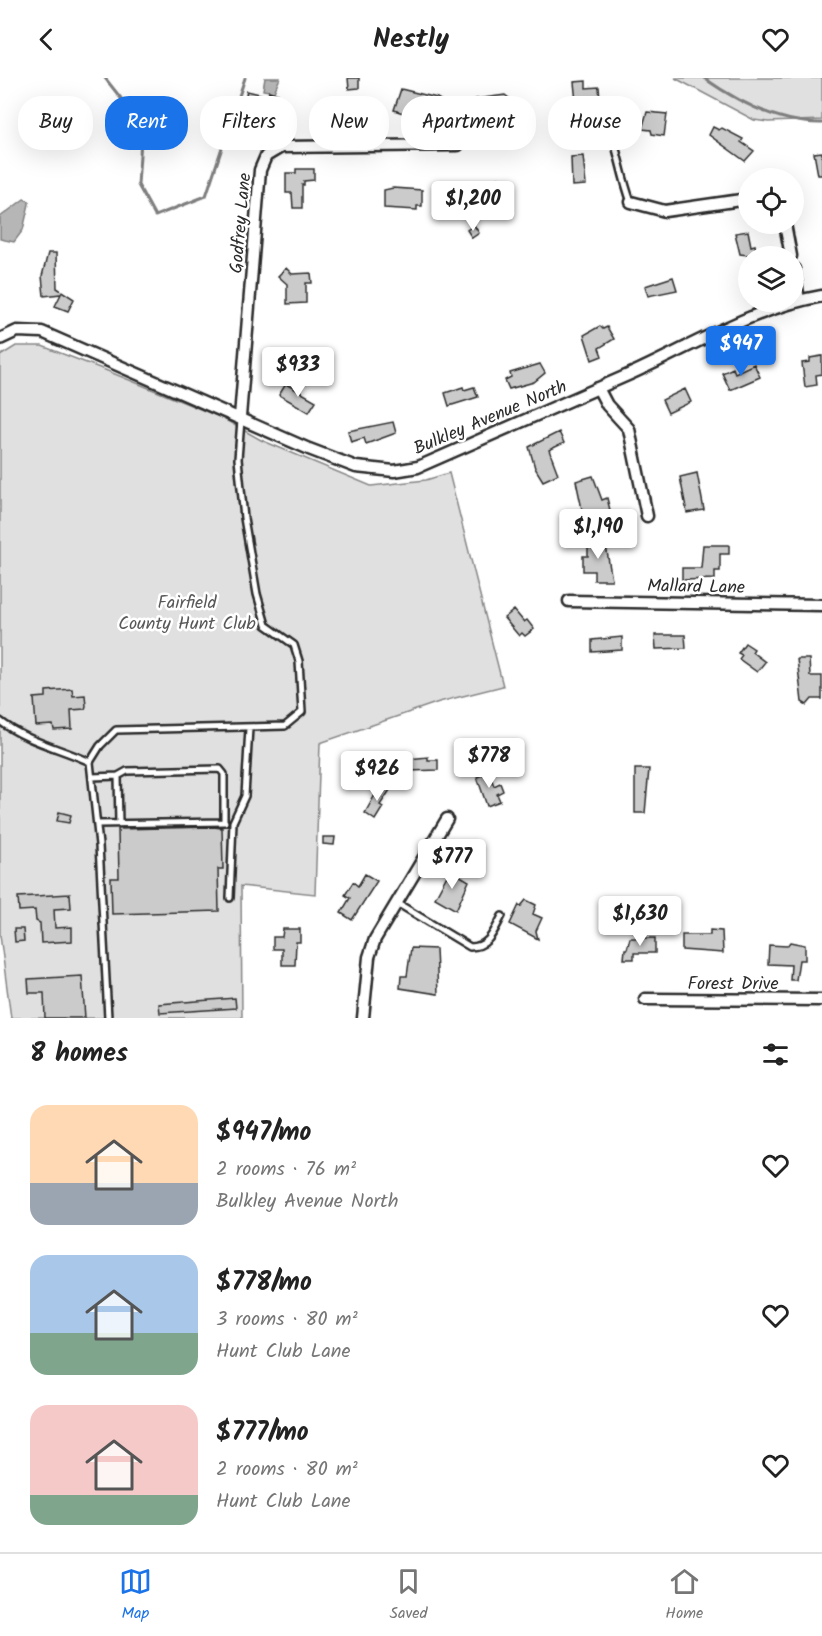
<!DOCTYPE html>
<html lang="en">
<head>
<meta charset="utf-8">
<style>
  body { margin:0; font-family:Kalam,sans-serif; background:#f2f2f2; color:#222; height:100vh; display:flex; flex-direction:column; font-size:22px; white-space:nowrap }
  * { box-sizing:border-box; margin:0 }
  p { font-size:20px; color:#767676 }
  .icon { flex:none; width:33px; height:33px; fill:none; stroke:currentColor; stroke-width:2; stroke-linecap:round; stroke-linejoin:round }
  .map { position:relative; height:940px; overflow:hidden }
  .drawer { display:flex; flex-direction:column; background:#fff; flex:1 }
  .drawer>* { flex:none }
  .top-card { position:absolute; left:18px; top:18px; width:786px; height:54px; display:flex; gap:12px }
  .buttons { position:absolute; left:738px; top:90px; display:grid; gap:12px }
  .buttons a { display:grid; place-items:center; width:66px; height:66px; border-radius:50%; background:#fff; box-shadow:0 6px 24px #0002; font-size:30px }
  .price { position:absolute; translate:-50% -51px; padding:0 14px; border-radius:6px; background:#fff; color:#222; font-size:20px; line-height:39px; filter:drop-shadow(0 2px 3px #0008) }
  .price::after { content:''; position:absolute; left:50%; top:36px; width:18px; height:14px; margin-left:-9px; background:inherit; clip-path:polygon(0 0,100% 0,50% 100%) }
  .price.active { background:#1a73e8; color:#fff }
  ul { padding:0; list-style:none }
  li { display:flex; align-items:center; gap:18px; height:150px; padding:0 30px }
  li span { display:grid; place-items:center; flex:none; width:168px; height:120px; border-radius:18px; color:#555 }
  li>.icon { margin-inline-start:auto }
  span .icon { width:72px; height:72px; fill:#fffc; stroke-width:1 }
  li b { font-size:26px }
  h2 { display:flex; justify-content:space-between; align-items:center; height:72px; padding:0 30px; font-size:26px }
  .pill { padding:0 21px; border-radius:24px; background:#fff; box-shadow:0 6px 24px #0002; font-size:21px; line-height:54px }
  .pill.active { background:#1a73e8; color:#fff }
  header { display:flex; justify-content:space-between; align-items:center; height:78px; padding:0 30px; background:#fff; font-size:27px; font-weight:700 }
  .dock { display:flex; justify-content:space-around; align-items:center; height:84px; border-top:2px solid #e0e0e0; background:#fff; font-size:16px; color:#767676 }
  .dock a { display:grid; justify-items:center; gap:3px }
  .dock .active { color:#1a73e8 }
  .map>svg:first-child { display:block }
</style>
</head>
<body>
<header><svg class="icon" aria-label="back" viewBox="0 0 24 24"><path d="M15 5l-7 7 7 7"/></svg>Nestly<svg class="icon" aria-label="heart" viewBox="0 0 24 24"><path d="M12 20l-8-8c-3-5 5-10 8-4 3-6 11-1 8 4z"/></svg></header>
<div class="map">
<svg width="822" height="940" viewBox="0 0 822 940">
  <rect width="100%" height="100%" fill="#fff"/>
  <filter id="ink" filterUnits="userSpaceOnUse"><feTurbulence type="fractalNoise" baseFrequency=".0167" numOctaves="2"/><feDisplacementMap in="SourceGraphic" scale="12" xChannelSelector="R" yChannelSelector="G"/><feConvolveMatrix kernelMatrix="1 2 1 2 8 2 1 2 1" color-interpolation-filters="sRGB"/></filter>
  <g filter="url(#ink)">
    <!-- green -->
    <path fill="#e0e0e0" stroke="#868686" stroke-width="1.5" d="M675,0H822V42L768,44L754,42Z
      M16,268H42L105,292L222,340L261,362L371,408L426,402L449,395L503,608L439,624L320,665L315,816L241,808L242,940H11L0,857V278Z"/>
    <!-- water -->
    <path fill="#b6b6b6" stroke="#7e7e7e" stroke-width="1.5" d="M265,0H280L274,14L263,12Z
      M24,121L29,123V126L23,152L14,164L0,161V139Z"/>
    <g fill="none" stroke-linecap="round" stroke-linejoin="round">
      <!-- stream -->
      <path stroke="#7e7e7e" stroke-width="3" d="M105,0L142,47L138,107L155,138L206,118L245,0
        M704,0C738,24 779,46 822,45"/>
    </g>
    <!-- building -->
    <path fill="#cbcbcb" stroke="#2b2b2b" stroke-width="1.5" d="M348,0H359V10L349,11Z
      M586,3V10L599,9L600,22L576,24L574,4Z
      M401,11L437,20L445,25L443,32L437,30L435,36L408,28L406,36L394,32Z
      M247,13L268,18L269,13L278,16L277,24L281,25L278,35L266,32L265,36L250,32L248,43L235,40L239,26L243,27Z
      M505,17L514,24L493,53L482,45L490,35L476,21Z
      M647,34L667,36L664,58L652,56L651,52L642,51Z
      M713,49L719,52L722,50L743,61L741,64L754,73L745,83L709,57Z
      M822,74V97H818L814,75Z
      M583,78L586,107L572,108L571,79Z
      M296,91H314V102L304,103V107H302V130H293L292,115H286V95H296Z
      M498,100L509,113L488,126L484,125L479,128L473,120Z
      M393,110L422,112V128H417V132L384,130V112Z
      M474,147L479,155L472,160L467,152Z
      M748,153L751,168L755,167L757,178L740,176L735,155Z
      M48,175H56L57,210L74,221L68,233L55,228L61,216L44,218L42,198Z
      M286,190L292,196L311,195L312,205H306V225L287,226V206L278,198Z
      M673,199L677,212L648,218L645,208Z
      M600,248L603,251L607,249L614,261L599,270L602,278L592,282L584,257Z
      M822,278V296L816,297L817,307L805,309L802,285L810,284V280Z
      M540,286L545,295L534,304L509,311L505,302L511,299L510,295Z
      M754,286L760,299L730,312L722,295L733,290L735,295Z
      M286,306L316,323L309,334L279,317Z
      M463,309L464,312L474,309L478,319L449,328L445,315Z
      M685,311L691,324L668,335L662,322Z
      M393,344L396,355L366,366L364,360L351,364L348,353Z
      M559,354L564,365L549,372L558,396L543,403L535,390L529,369Z
      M697,395L704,432L687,435L680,399Z
      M593,398L602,422L607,420L610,432L595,437L594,433L583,436L576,403Z
      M588,462H605L612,502H594V493H583V478H588Z
      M703,467H729V476H720V493H715V501L682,502V490H701Z
      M514,532L524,544L527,542L534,551L525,558L522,555L519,558L504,540Z
      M655,557H685L686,570L656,571Z
      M622,559V572L592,574V562Z
      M745,565L754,571L752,574L765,584L757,594L739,581L742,577L738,575Z
      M797,581H809L810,598H822V621H812L807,627L802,624Z
      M72,611L73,618L85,617L86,628L85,631L71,632L72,651L54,652L53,647L36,648L34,620L46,619V613Z
      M428,679V682H438V692L409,693L408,681Z
      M635,691H649L645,735H635Z
      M489,694L494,708L500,705L503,713L497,716L500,723L487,728L477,699Z
      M381,706L390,712L380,727L383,729L375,742L365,735Z
      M59,734L71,737L69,745L57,743Z
      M213,749L222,750L223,791H218L219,833L112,836L111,800H119L118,751Z
      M323,759H335L334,767L323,766Z
      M450,792L469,803L456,832L435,820Z
      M365,796L377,803L352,842L341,835L350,820L345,817L353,804L358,808Z
      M70,816L71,830L54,831L55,850L72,849V863L41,865L40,845L36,843L35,832L19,833L18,819Z
      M526,822L536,827L533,836L542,840L536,853L538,861L510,846L519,827L521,828Z
      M14,851H23L24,863L15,864Z
      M283,851H300V864H296L295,887H282V871H273V859H282Z
      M710,852L722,853L723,875L682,872V857H710Z
      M630,860H655V875H634V881H624L625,871H627Z
      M790,864L805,867V882H799L796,902H790L791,887L768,886L769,867L787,868Z
      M411,870L436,871L438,916L400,910L401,898H407Z
      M82,898L85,940H45L44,915H29L28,901Z
      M235,920L236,930L160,935L159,926Z"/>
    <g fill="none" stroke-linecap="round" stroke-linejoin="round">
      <!-- lane casing -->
      <g stroke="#2b2b2b" stroke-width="10">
        <path id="lane" d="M600,29C617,59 619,92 631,124
          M0,643C27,664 60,670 90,684
          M118,698L119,746
          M92,699L118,698L127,693L220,691L224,696V744
          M97,746L225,744
          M230,820L233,744L245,718L249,650
          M397,825L470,869C489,869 494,853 502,838
          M108,940L99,767L90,684L100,668L116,652L285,648L302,634L299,583L294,567L266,547L257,516L244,440L238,381L241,342"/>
      </g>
      <!-- street casing -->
      <g stroke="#2b2b2b" stroke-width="15">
        <path id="street" d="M631,124L665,133L748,121
          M785,146L791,178
          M794,191L799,222
          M0,261L17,253L42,254L309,371L356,389L394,393L418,389C488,358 558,328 628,297C691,269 752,230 822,218
          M598,310L607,327L629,351L647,438
          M240,339L260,92L266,78L281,69L458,67
          M569,523L822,527
          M645,921L822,922
          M363,940L369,879L375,861L447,741"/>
      </g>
      <!-- lane -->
      <use href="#lane" stroke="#fff" stroke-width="5"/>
      <!-- street -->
      <use href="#street" stroke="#fff" stroke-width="10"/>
    </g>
  </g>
  <g text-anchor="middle" stroke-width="5" stroke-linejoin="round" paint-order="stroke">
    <!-- street labels -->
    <g font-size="18" fill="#2b2b2b" stroke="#fff">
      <text transform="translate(240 145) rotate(-85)" y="6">Godfrey Lane</text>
      <text transform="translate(490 339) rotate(-23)" y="6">Bulkley Avenue North</text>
      <text transform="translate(696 508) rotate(1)" y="6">Mallard Lane</text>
      <text x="733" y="911">Forest Drive</text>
    </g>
    <!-- park labels -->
    <g font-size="18" fill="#585858" stroke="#fff">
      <text x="187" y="530">Fairfield<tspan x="187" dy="21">County Hunt Club</tspan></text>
    </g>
  </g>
</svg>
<div class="buttons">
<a><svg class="icon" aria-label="locate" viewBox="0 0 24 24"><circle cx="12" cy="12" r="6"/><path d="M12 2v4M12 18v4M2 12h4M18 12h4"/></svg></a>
<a><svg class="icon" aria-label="layers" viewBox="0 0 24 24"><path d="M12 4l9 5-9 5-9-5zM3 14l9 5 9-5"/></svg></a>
</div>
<b class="price" style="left:473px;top:154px">$1,200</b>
<b class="price active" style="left:741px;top:299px">$947</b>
<b class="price" style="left:298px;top:320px">$933</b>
<b class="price" style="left:598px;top:482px">$1,190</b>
<b class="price" style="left:489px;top:711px">$778</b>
<b class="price" style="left:377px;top:724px">$926</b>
<b class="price" style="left:452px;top:812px">$777</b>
<b class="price" style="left:640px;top:869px">$1,630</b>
<div class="top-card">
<a class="pill">Buy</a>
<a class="pill active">Rent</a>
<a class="pill">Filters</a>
<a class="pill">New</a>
<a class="pill">Apartment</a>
<a class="pill">House</a>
</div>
</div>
<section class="drawer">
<h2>8 homes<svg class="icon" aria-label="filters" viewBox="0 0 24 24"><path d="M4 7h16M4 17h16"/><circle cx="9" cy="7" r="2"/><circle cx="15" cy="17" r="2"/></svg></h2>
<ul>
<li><span style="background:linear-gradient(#ffd9b3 65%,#9aa5b1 0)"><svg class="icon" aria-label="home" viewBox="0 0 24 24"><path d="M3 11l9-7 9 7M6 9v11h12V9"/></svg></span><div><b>$947/mo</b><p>2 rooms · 76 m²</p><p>Bulkley Avenue North</p></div><svg class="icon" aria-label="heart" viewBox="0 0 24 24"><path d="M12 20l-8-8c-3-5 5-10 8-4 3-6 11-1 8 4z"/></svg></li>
<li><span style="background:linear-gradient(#a9c7e8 65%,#7fa58c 0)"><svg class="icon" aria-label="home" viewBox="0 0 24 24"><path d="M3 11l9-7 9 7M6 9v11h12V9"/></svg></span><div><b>$778/mo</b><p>3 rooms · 80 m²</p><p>Hunt Club Lane</p></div><svg class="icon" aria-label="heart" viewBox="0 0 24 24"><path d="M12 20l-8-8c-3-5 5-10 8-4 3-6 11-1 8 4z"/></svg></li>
<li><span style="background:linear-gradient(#f6c9c9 75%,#7fa58c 0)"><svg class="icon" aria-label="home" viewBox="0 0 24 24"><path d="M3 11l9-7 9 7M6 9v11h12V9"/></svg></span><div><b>$777/mo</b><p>2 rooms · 80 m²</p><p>Hunt Club Lane</p></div><svg class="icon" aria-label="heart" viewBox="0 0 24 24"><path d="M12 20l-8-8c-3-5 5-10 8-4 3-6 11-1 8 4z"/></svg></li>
</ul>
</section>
<nav class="dock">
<a class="active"><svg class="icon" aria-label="map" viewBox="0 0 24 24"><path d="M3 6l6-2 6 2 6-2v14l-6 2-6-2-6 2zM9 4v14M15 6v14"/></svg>Map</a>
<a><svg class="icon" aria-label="saved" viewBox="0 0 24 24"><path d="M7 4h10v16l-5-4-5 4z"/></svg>Saved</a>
<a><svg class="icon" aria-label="home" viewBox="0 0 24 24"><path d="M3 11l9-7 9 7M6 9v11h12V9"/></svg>Home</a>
</nav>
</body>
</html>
